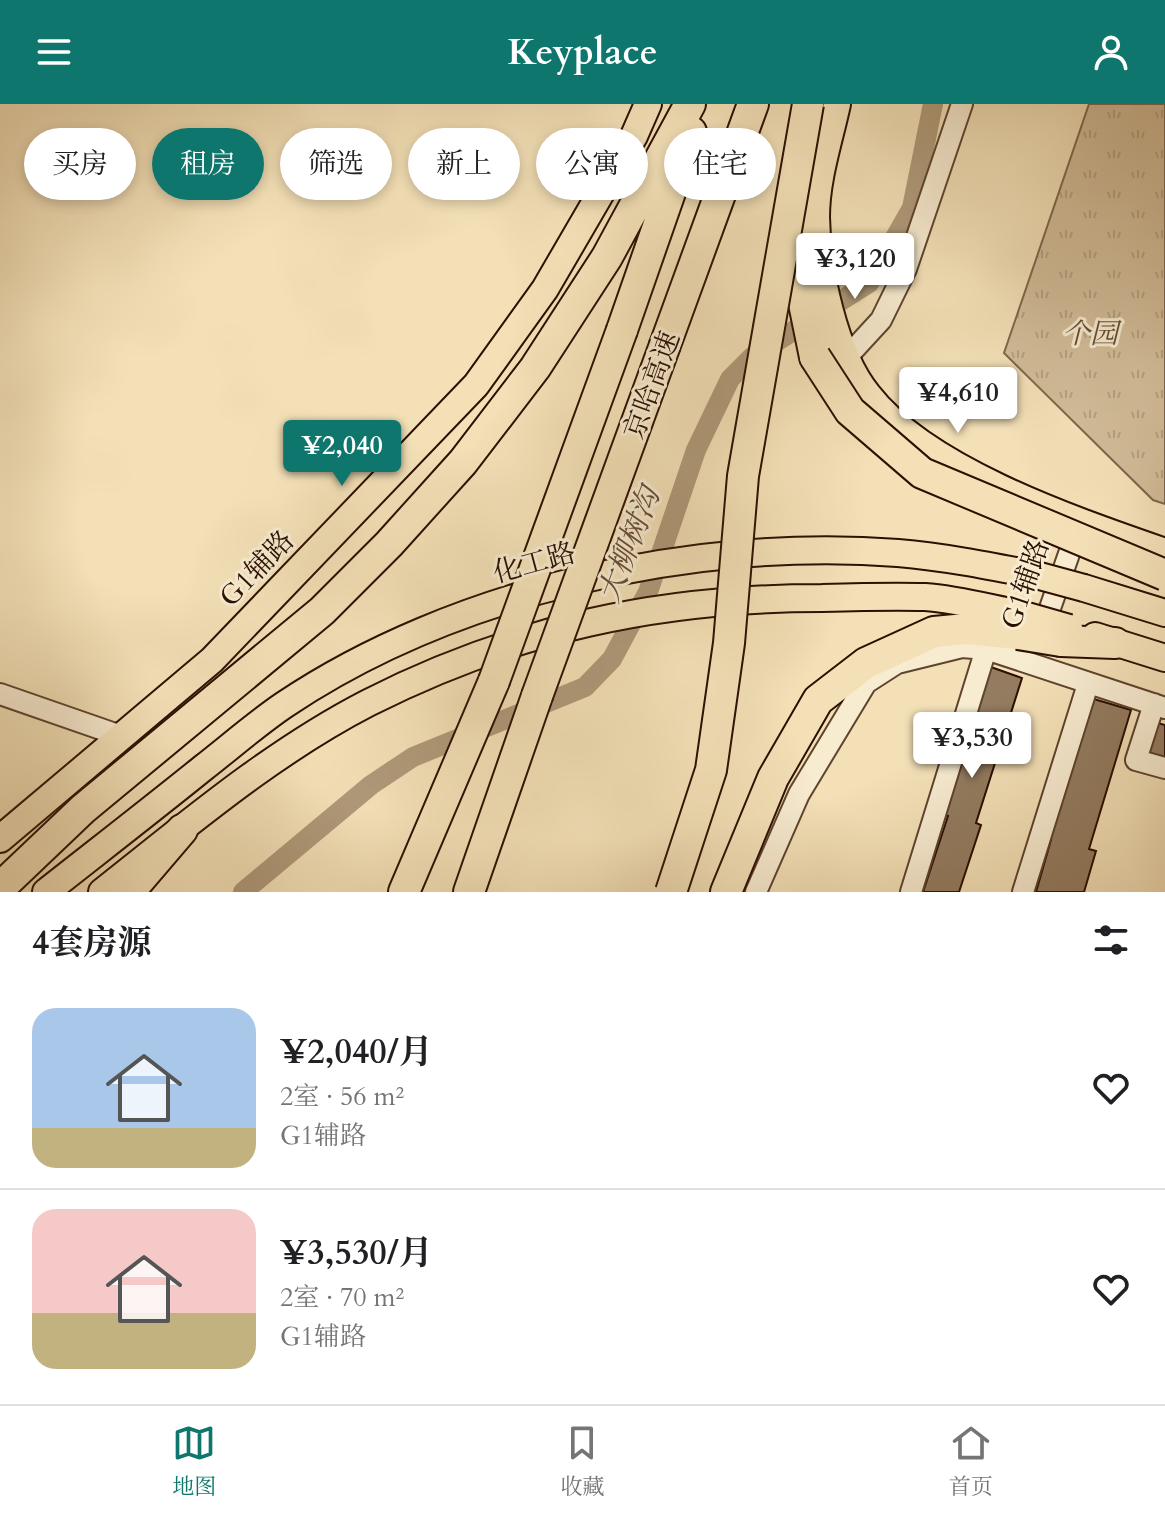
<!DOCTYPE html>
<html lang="zh">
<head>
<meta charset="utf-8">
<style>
  body { margin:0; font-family:Cardo,"Noto Serif SC",serif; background:#f2f2f2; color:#202124; height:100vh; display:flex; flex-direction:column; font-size:30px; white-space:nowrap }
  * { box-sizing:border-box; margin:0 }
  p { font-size:26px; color:#757577 }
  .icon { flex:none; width:44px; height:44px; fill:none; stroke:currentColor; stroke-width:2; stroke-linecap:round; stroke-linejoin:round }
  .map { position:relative; height:788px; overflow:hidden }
  .panel { display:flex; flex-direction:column; background:#fff; flex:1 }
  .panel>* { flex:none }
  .top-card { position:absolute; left:24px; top:24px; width:1118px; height:72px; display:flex; gap:16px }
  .price { position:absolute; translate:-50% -68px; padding:0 18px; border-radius:8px; background:#fff; color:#222; font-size:26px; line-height:52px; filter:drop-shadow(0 2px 4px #0008) }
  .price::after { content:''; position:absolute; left:50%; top:48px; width:24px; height:18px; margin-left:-12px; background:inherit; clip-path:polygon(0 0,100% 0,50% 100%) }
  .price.current { background:#0f766e; color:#fff }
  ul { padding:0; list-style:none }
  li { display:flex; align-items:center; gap:24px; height:200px; padding:0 32px }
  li+li { border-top:2px solid #e0e0e0 }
  li span { display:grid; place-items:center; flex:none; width:224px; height:160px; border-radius:24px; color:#555 }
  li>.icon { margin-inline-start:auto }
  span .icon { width:96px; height:96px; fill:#fffc; stroke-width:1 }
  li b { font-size:34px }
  h2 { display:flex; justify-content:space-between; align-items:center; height:96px; padding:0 32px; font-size:34px }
  .tag { padding:0 28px; border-radius:36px; background:#fff; box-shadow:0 4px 12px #0003; font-size:28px; line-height:72px }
  .tag.current { background:#0f766e; color:#fff }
  header { display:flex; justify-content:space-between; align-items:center; height:104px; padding:0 32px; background:#0f766e; color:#fff; font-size:36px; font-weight:600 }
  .dock { display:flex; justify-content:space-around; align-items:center; height:112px; border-top:2px solid #e0e0e0; background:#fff; font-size:22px; color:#757577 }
  .dock a { display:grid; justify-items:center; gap:4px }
  .dock .current { color:#0f766e }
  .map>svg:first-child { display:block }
</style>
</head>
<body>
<header><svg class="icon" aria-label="menu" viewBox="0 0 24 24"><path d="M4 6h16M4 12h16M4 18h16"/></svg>Keyplace<svg class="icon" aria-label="person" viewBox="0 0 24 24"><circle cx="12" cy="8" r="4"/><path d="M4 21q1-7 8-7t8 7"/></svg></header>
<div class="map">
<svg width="1165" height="788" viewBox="0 0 1165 788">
  <defs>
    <pattern id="park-tufts" width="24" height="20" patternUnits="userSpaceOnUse" patternTransform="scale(2)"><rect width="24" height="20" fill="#d1bc98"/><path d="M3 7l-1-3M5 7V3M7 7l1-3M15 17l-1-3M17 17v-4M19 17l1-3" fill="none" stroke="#b4a081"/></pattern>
  </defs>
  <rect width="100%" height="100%" fill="#f3e0b7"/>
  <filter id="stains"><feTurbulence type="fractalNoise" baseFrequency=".0025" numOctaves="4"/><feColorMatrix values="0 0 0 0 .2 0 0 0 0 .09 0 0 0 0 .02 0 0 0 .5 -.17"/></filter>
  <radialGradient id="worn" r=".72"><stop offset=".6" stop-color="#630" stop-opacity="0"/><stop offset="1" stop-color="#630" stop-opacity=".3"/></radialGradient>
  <!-- park -->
  <path fill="url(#park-tufts)" stroke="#7e664c" stroke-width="2" d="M1089,0H1165V400L1153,396L1004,249Z"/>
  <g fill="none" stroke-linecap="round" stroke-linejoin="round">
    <!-- canal -->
    <path stroke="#af9979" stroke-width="20" d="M243,788L371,681L413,653L585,583L612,555L648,488L696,346L730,275L752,253L869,179L912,104L933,0"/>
  </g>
  <!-- building -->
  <path fill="#937c60" stroke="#2c0f01" stroke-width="2" d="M988,562L1022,574L976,719L981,721L959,788H923L948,712L940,710Z
    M1087,593L1131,606L1089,745L1096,747L1084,788H1036L1051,736L1045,734Z
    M1154,618L1165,621V657L1143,650Z"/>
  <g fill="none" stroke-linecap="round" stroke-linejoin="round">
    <!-- minor casing -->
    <g stroke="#5e432e" stroke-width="24">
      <path id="minor" d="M846,254L881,216L906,165L962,0
        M1041,530L1078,424
        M0,590L121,632
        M1154,600L1136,656L1165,664
        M756,788L799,690L866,579L897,559L962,543L986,545L1165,604
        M911,788L986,545
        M1023,788L1088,580"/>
    </g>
    <!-- major casing -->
    <g stroke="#2c0f01" stroke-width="30">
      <path id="major" d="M837,0C829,37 816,75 816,113C817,166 834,249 868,291C927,367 1076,417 1165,448
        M1084,484L1165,509
        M1095,532L1165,554
        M0,735L212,556L476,281L545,185L634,32L648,0
        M46,788C98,747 151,706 203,664C230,643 256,620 284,601C454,487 695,433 898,449C945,453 990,462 1036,471
        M102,788C187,721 271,649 368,599C514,525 658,494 822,494C856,493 890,492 925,493C956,495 989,504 1020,510"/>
    </g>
    <!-- highway casing -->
    <g stroke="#2c0f01" stroke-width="34">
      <path id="highway" d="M788,121L815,253
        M622,226L691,28
        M665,241L753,0
        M1061,537L1115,539
        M0,784L83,705L322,507L389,440L463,358L535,264L607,153L690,0
        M129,788L182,726
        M404,788L494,577
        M469,788L537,592
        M726,788L773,674L818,596L866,559L934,528L966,525L1018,530"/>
    </g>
    <!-- minor -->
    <use href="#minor" stroke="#f7ebd0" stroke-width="20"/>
    <!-- major -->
    <use href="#major" stroke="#f3e0b7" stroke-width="26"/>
    <!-- highway -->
    <use href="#highway" stroke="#f3e0b7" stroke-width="30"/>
    <!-- major-bridge casing -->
    <g stroke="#2c0f01" stroke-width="30" stroke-linecap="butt">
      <path id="major-bridge" d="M1036,471L1084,484
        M1020,510L1069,524"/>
    </g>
    <!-- highway-bridge casing -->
    <g stroke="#2c0f01" stroke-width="34" stroke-linecap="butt">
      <path id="highway-bridge" d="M815,253L850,307L922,369L1165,471
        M1018,530L1061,537
        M494,577L622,226
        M537,592L665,241
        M671,788L711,666L729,539L743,372L808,0"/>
    </g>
    <!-- major-bridge -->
    <use href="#major-bridge" stroke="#f3e0b7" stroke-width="26"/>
    <!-- highway-bridge -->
    <use href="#highway-bridge" stroke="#f3e0b7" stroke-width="30"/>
  </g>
  <g text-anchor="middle" stroke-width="6" stroke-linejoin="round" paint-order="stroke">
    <!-- park labels -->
    <g font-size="28" font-style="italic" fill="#664c36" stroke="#f7ebd0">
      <text x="1090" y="239">个园</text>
    </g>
    <!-- street labels -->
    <g font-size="28" fill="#2c0f01" stroke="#f7ebd0">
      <text transform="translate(651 281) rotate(-70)" y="10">京哈高速</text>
      <text transform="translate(534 458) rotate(-15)" y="10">化工路</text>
      <text transform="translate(256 464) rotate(-46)" y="10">G1辅路</text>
      <text transform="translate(1024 480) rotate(-71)" y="10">G1辅路</text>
    </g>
    <!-- water labels -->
    <g font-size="30" font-style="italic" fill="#674d37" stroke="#f7ebd0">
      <text transform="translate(629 441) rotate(-69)" y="10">大柳树沟</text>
    </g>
  </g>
  <rect width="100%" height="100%" filter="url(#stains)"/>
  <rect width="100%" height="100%" fill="url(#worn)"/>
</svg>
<b class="price" style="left:855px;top:197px">¥3,120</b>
<b class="price" style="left:958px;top:331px">¥4,610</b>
<b class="price current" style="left:342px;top:384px">¥2,040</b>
<b class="price" style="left:972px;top:676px">¥3,530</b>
<div class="top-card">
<a class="tag">买房</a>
<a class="tag current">租房</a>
<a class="tag">筛选</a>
<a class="tag">新上</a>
<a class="tag">公寓</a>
<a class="tag">住宅</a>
</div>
</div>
<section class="panel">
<h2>4套房源<svg class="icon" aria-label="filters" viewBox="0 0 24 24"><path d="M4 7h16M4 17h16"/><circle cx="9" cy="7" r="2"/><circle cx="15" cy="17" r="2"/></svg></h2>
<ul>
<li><span style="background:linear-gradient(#a9c7e8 75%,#c2b280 0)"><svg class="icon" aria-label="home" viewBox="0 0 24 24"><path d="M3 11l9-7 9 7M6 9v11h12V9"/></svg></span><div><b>¥2,040/月</b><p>2室 · 56 m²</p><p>G1辅路</p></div><svg class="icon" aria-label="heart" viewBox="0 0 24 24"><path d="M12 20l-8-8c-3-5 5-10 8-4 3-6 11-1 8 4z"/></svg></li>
<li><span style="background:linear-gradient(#f6c9c9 65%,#c2b280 0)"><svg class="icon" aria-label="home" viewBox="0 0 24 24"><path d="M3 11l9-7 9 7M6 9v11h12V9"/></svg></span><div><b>¥3,530/月</b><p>2室 · 70 m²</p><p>G1辅路</p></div><svg class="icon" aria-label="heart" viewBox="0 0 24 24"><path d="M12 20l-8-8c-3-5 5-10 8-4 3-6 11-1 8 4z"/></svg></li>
</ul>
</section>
<nav class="dock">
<a class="current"><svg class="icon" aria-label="map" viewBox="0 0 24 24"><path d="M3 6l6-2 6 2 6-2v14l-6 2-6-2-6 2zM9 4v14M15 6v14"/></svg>地图</a>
<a><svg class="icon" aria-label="saved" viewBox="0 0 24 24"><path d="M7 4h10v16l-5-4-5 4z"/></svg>收藏</a>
<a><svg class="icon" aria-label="home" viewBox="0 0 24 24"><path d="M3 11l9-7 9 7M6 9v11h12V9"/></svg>首页</a>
</nav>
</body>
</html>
